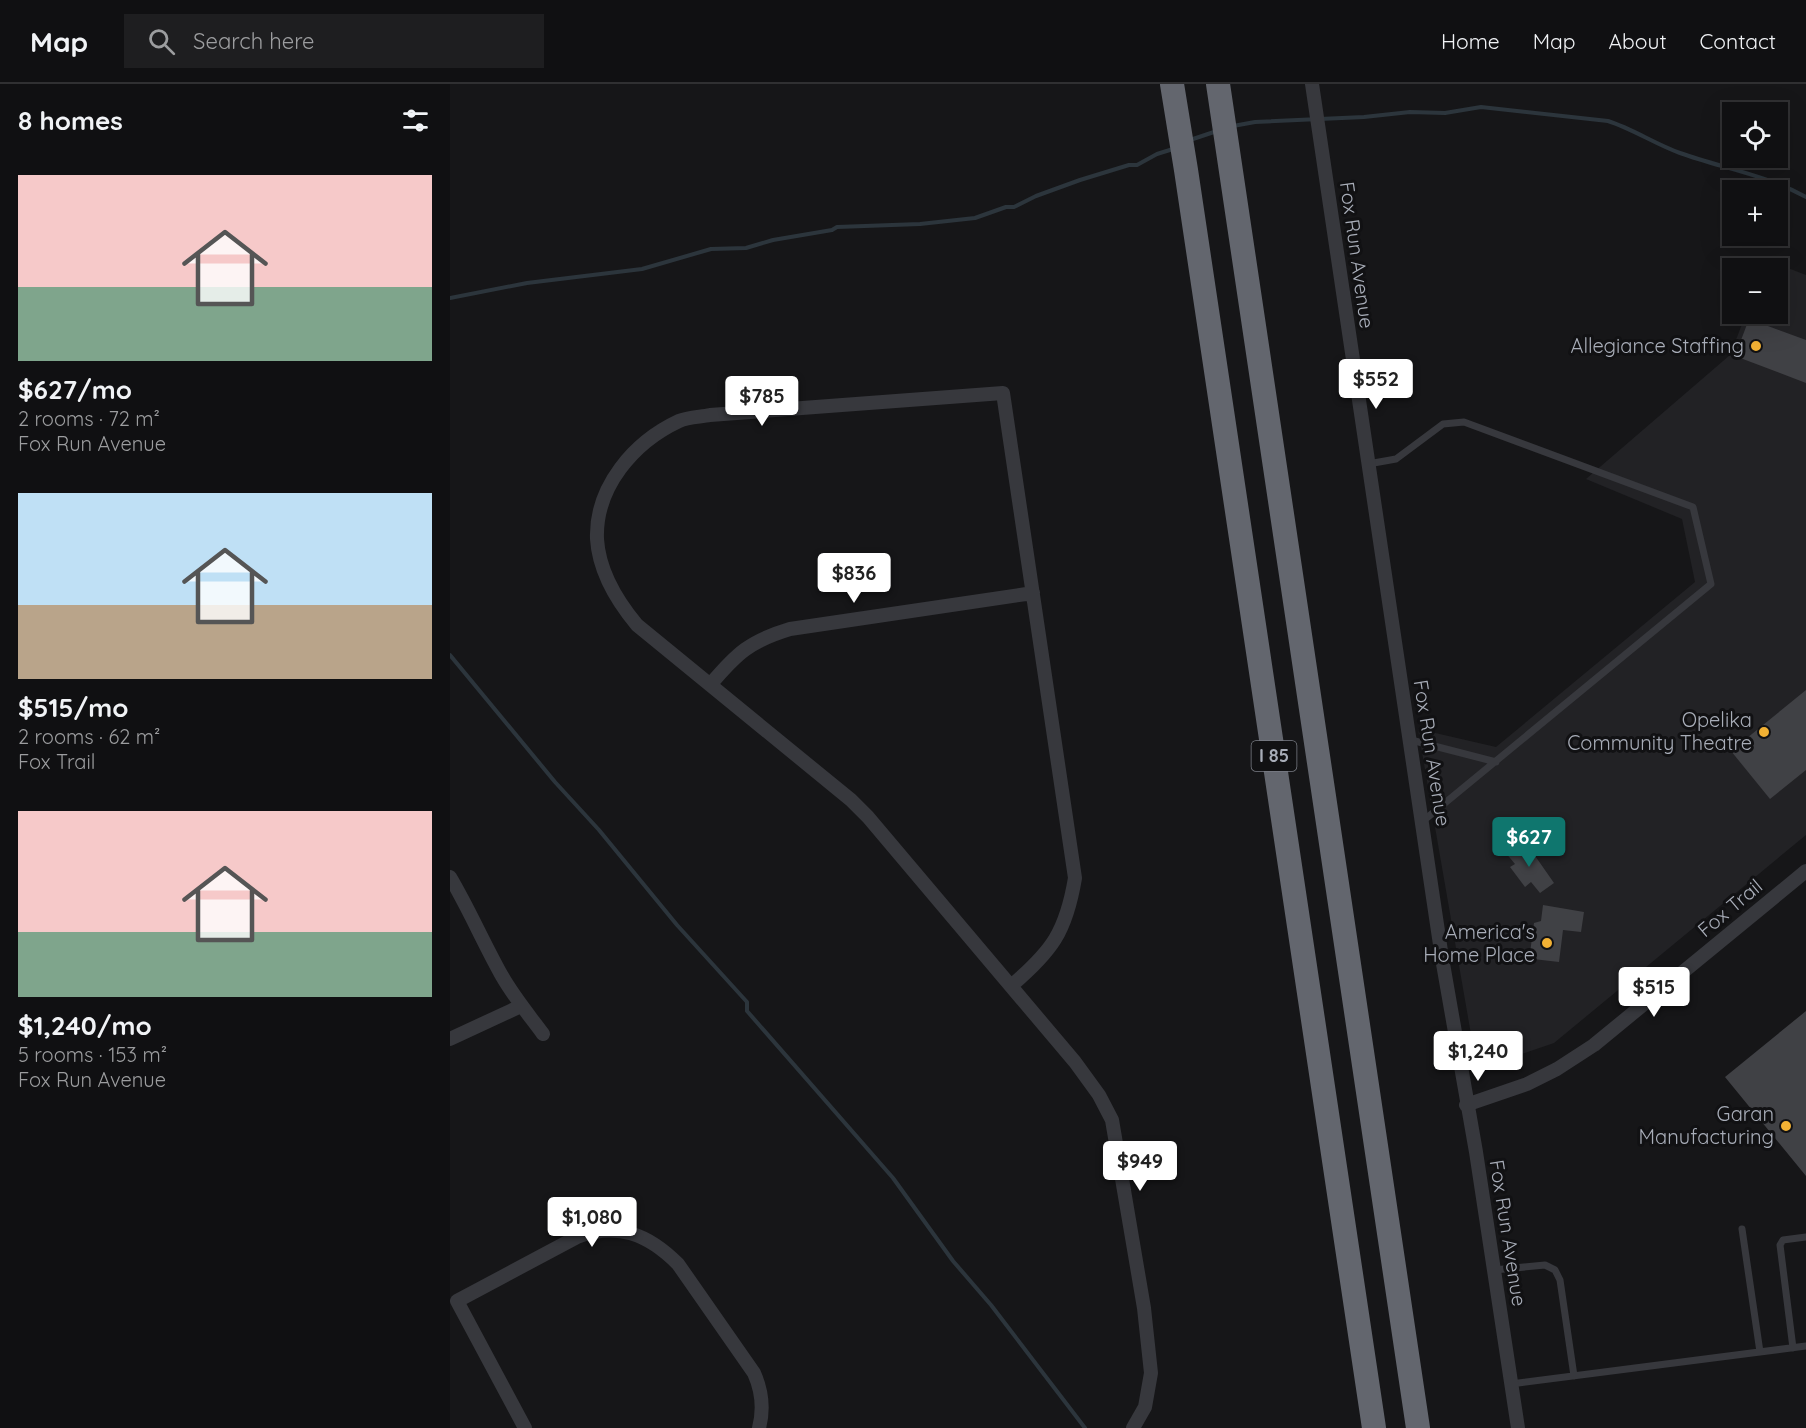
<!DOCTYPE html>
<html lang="en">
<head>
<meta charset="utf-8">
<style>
  body { margin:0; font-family:Quicksand,sans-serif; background:#1e1e20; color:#f1f3f6; height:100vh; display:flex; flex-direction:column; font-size:22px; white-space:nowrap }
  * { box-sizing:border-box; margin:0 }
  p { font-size:20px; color:#9c9d9f }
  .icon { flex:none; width:33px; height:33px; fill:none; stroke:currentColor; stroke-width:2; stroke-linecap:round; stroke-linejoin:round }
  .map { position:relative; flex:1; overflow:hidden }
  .drawer { display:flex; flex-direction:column; background:#101012; width:450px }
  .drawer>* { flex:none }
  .fabs { position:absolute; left:1272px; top:18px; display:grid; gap:12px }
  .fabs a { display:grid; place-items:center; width:66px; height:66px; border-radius:0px; background:#101012; box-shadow:0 6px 24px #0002,0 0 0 2px #303032; font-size:30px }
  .price { position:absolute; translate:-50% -51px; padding:0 14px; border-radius:6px; background:#fff; color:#222; font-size:20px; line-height:39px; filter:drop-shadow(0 2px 3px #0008) }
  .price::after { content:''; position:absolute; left:50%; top:36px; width:18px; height:14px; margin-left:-9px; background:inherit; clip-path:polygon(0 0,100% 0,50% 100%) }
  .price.on { background:#0f766e; color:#fff }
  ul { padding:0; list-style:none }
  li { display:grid; align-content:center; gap:12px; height:318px; padding:0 18px }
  li span { display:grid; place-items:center; height:186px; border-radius:0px; color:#555 }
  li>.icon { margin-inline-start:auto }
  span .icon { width:108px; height:108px; fill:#fffc; stroke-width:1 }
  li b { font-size:26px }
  h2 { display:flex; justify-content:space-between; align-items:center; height:72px; padding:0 18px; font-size:26px }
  header { display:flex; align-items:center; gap:36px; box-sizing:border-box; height:84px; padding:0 30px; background:#101012; border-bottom:2px solid #303032 }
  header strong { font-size:28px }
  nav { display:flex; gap:33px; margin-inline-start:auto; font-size:21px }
  .search { width:420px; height:54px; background:#1e1e20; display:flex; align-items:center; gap:15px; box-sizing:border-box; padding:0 21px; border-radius:0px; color:#9c9d9f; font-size:22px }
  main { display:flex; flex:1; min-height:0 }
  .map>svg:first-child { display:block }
</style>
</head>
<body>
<header>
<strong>Map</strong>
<div class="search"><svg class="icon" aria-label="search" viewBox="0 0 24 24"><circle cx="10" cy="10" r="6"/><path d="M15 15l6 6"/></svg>Search here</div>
<nav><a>Home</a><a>Map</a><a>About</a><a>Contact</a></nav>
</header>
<main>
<section class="drawer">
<h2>8 homes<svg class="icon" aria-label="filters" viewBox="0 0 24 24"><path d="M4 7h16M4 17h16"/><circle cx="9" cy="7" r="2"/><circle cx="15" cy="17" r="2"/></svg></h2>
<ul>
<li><span style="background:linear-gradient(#f6c9c9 60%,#7fa58c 0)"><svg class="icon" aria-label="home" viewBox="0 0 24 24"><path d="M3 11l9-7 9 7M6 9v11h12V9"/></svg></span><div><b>$627/mo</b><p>2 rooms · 72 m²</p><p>Fox Run Avenue</p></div></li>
<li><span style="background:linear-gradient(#bfe0f5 60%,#b9a48a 0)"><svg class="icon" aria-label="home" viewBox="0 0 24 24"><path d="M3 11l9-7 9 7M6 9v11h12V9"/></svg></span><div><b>$515/mo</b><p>2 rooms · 62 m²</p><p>Fox Trail</p></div></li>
<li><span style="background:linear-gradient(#f6c9c9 65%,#7fa58c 0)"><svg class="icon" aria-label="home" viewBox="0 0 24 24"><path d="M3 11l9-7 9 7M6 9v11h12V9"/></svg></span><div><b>$1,240/mo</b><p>5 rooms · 153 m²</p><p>Fox Run Avenue</p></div></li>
</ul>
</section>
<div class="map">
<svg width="1356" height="1344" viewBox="0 0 1356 1344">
  <rect width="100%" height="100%" fill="#161618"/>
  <!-- built -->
  <path fill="#222225" d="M1317,176L1356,191V751L1104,959L1027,985L968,645L1046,663L1245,498L1232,435L1136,395L1280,271L1296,230H1328V184H1314Z"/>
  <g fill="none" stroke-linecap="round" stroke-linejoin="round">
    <!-- stream -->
    <path stroke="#2c353c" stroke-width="4" d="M783,42L805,38L914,33L960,28L995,29L1031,23L1158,37C1183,45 1205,60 1230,69C1272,84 1316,91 1356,113
      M740,56L767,47
      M0,214L77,199L192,185L261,165L296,164L323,156L382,146L387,143L470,140L525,134L556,123H564L586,112L630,96L679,81H687L707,70L723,65
      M0,571L105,698L149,746L227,841L297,918V927L443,1094L503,1177L541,1221L635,1344"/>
  </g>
  <!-- building -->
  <path fill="#404145" d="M1299,235L1356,256V299L1285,272Z
    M1356,606V686L1320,715L1281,667Z
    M1071,756L1080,768L1081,766L1104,799L1090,809L1081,798L1075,803L1060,783L1065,780L1055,768Z
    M1093,821L1134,828L1131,848L1113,846L1109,878L1083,875V870L1080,869L1084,839L1091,837Z
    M1356,927V1092L1275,993Z"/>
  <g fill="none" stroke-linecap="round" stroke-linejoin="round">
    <!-- service -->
    <path stroke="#37383d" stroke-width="7" d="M918,380L946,375L993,340L1014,338L1243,423L1261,500L973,737
      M961,656L1046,678
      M1292,1145L1310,1268
      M1044,1186L1095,1181L1105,1186L1110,1196L1124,1292
      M1343,1264L1330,1161L1333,1156L1356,1153
      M1061,1300L1356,1262"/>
    <!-- minor -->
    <path stroke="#37383d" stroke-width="14" d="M862,0L992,874L1026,1068L1068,1344
      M260,601C287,569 300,557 340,545L583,509
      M0,793C19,825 34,860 52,892C64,913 79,931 93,950
      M561,902C602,867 616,848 625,794L553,309L260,331C250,333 238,333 229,337C184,358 145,403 147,455C149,488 167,517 187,541L401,716L418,733L625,978L649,1011L662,1036L694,1224L701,1289L695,1323L683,1344
      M0,955L71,922
      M1016,1021L1077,1000L1107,985L1144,961L1356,787
      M75,1344L7,1217L127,1153C168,1138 198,1150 228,1180L304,1289C312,1307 314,1325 309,1344"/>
    <!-- motorway -->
    <path stroke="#63666e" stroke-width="24" d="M722,0L736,86L924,1344
      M768,0L968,1344"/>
  </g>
  <!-- markers -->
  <g fill="#f2b134" stroke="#111113" stroke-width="2">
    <circle cx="1306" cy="262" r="6"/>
    <circle cx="1314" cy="648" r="6"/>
    <circle cx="1097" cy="859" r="6"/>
    <circle cx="1336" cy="1042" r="6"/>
  </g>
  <g text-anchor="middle" stroke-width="6" stroke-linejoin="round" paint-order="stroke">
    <!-- shield labels -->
    <rect fill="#111113" stroke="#7b7e86" stroke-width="1.5" x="801.5" y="657" width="45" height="30" rx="4.5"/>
    <g font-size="18" font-weight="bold" fill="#a8adb8">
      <text x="824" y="678">I 85</text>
    </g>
    <!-- street labels -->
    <g font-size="20" fill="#a8adb8" stroke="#111113">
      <text transform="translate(907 171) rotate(82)" y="7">Fox Run Avenue</text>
      <text transform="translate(982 669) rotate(81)" y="7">Fox Run Avenue</text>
      <text transform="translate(1280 824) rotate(-40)" y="7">Fox Trail</text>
      <text transform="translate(1058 1149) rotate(81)" y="7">Fox Run Avenue</text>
    </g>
    <!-- poi labels -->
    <g font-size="20" fill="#a8adb8" stroke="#111113" text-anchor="end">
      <text x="1294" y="269">Allegiance Staffing</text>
      <text x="1302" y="643">Opelika<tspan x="1302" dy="23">Community Theatre</tspan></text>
      <text x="1085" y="855">America's<tspan x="1085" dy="23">Home Place</tspan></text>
      <text x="1324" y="1037">Garan<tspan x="1324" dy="23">Manufacturing</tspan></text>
    </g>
  </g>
</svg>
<div class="fabs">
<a><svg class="icon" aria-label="locate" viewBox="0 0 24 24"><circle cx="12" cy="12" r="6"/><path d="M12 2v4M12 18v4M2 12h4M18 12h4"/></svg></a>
<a>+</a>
<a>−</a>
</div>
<b class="price" style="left:926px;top:326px">$552</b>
<b class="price" style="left:312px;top:343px">$785</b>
<b class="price" style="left:404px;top:520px">$836</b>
<b class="price on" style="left:1079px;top:784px">$627</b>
<b class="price" style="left:1204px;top:934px">$515</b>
<b class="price" style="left:1028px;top:998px">$1,240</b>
<b class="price" style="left:690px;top:1108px">$949</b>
<b class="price" style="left:142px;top:1164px">$1,080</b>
</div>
</main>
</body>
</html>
